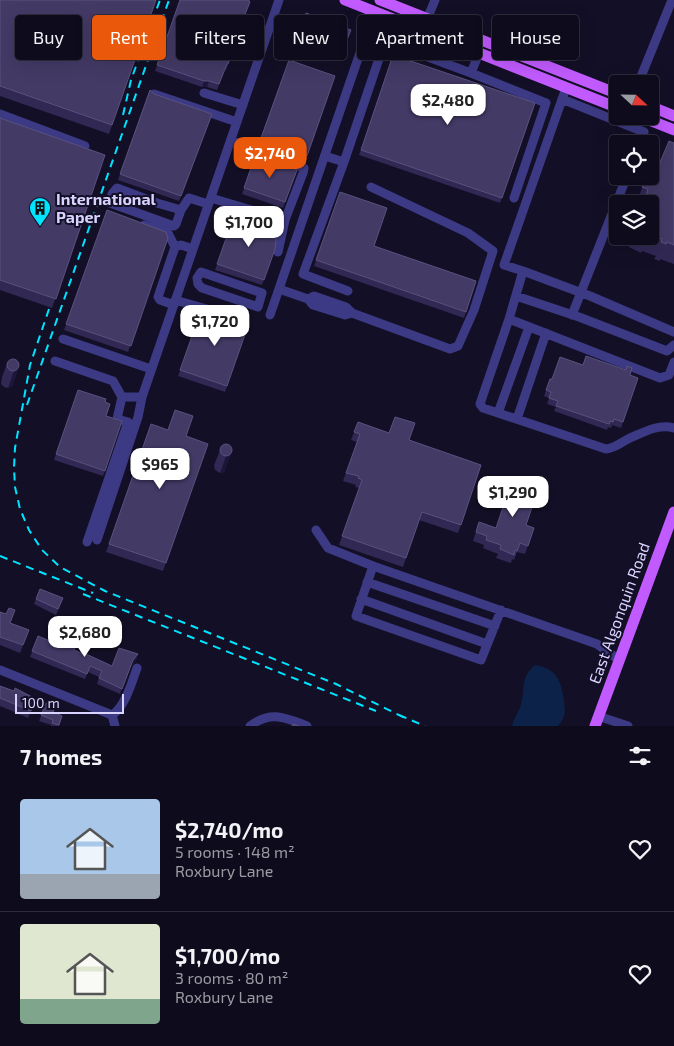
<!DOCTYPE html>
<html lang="en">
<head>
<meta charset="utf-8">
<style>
  body { margin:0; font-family:"Exo 2",sans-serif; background:#1c1929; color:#f1f3f6; height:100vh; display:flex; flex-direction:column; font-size:19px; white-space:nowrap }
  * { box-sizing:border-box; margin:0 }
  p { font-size:16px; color:#9b9ba3 }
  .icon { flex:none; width:28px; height:28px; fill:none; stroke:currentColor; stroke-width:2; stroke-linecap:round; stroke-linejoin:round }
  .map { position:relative; height:726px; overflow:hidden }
  .panel { display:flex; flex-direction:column; background:#0e0b1c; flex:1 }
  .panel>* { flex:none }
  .guide { position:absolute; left:15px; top:15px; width:645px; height:45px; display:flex; gap:10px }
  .needle { width:32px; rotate:112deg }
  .buttons { position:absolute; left:609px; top:75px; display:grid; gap:10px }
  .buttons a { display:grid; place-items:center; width:50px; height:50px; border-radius:5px; background:#0e0b1c; box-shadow:0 5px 20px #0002,0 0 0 1px #2e2b3b; font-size:25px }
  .scale { position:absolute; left:15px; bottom:12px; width:109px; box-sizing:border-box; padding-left:5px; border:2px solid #d9d4ff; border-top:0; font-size:14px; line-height:18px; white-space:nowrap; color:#d9d4ff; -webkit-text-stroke:4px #130f26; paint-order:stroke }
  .price { position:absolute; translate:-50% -42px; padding:0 11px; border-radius:10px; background:#fff; color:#222; font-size:16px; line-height:32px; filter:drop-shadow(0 1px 2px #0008) }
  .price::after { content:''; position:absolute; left:50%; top:30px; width:15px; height:11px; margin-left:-8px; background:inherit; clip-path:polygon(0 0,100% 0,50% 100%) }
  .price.current { background:#ea580c; color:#fff }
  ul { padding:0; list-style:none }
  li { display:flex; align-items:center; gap:15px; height:125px; padding:0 20px }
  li+li { border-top:1px solid #2e2b3b }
  li span { display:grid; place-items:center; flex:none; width:140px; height:100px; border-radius:5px; color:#555 }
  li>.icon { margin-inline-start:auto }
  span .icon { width:60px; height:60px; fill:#fffc; stroke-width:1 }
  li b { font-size:21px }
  h2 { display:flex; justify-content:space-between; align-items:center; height:60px; padding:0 20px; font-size:21px }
  .chip { padding:0 18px; border-radius:5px; background:#0e0b1c; box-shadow:0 5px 20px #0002,0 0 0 1px #2e2b3b; font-size:18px; line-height:45px }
  .chip.current { background:#ea580c; color:#fff }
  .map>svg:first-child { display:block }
</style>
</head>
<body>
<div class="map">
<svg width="674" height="726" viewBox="0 0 674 726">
  <rect width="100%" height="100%" fill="#130f26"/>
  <!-- water -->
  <path fill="#0c2248" d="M535,665C557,669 561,680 564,701C564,705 566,711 564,716C563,720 560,723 558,726H512C513,720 517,714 520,708C526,691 519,678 535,665Z"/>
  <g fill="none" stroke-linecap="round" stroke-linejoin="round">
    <!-- minor -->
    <path stroke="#3d3a85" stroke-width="9" d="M425,24L435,0
      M471,73L546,103L514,198
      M638,84L672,0
      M566,88L504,265L523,271L509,319L660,378L669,375L674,362
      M204,93L243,105
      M154,94L237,122
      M562,99L644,132L640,144
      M0,114L85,146
      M325,156L344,162L303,274L348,291
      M344,162L385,41L471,73L479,53
      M211,198L285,220L303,173L304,168L231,140
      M181,210L157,203L117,188L112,194L110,203L174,226L176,224L181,210L189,198L208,204
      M144,225L168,233L175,247L158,297L160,300L174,305
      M175,247L181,245L193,249
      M278,252L285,220
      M523,271L590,296L674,332
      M201,272L262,293L258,307L202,288L198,284L197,278Z
      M279,289L308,299L313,305L345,315L352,313
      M516,296L579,317L667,351L674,345
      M308,299L314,296L346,307L352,313L450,349L458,346L474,310L493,251L468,233L371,187
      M175,300L242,319
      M270,315L374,12
      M572,315L627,176
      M509,319L482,398L480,404L483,408L606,449C615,448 620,443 628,439C642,433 659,423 674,428
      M63,339L151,369
      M55,361L113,381L122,397H142
      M498,413L529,327
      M517,419L546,333
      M316,530L328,548L373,566
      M97,540L138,417L142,397L279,0
      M87,542L128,422L117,419L122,397
      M367,582L495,626
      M361,599L487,644
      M501,610L481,660L356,616L373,566L597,644L619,660
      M0,670L112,715L115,726
      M112,715C125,707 132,682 137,668
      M598,716L628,726
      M250,726C271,710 286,718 307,726"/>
    <!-- major -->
    <path stroke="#c25bff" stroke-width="11" d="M345,0L618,108
      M380,0L618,94
      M650,106L674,116
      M639,116L674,130
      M595,726L674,512"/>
    <!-- rail -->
    <path stroke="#00e5ff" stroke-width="2" stroke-dasharray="8 6" stroke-linecap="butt" d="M123,115L131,80L160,0
      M49,309L30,365L15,448L14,468L15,487L20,509L29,530L42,550L60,567L105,591L336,684L405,718
      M27,405L169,0
      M0,556L93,593
      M83,594L376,711
      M399,715L425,726"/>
  </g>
  <!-- wall -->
  <path fill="#312854" d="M0,0H156L109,134L0,96Z
    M180,0L235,45L226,70L225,69L217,90L207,87H202L155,71Z
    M306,13L351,30L342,53L297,35Z
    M393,55L535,103L500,203L359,155Z
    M289,60L335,76L305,162L259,144Z
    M150,90L154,94L212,114L179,201L118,180Z
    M0,118L105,155L52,308L0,290Z
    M674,143V264L660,259V261L654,259L656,256L642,251L641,253L629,247L633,236H650V204H636L646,177L653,179Z
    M255,156L297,170L283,208L242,194Z
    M340,192L374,246L476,281L464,318L314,266Z
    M107,210L168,238L128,352L64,330Z
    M234,216L275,249L262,285L215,270Z
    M202,308L249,323L225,392L178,376Z
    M8,361L18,369L12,386L8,388L4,387L1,384L2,377Z
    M583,364L630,375L638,378L621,428L612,425L611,428L608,427L607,430L554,411L556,407L547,404L549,398L544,396L550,379H552Z
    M78,390L105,402L106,416L122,421L103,476L54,460Z
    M358,422L481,465L458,533L419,520L403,567L339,545L359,488L355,487L356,485L343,481L357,442L351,440Z
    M151,424L208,444L163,571L106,552Z
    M228,444L226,467L224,472L220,473L215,470L214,465L221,448Z
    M479,522L496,528H534L525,554L517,552L514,560L512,559L511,563L496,558L498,554L483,548L484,545L473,541Z
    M40,589L63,598L56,615L34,604Z
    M0,612L10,623L29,630L20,653L0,645Z
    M38,636L112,666L138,654L136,660L131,666L120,694L97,684L99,677L88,672L85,679L30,657Z
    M0,686L14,691L36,699L28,718L0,706Z
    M46,703L53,712L62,716L59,726H51V725L39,721Z"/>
  <!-- shaded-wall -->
  <path fill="#1d163a" d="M204,81H209L207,87H202Z
    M18,369L12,386L8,388L14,371Z
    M233,450L224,472L220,473L226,456Z
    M138,654L136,660L131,666L120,694L133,660Z"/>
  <!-- building -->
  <path fill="#433a66" stroke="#5a527e" d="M0,0H156L112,125L0,86Z
    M180,0H249V1L250,2L233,44L235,45L228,64H227L219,84L209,81H204L157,65Z
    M306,13L351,30L344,47L300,30Z
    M393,55L535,103L502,198L361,150Z
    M289,60L335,76L307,156L261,138Z
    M150,90L154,94L212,114L181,196L120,174Z
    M0,118L105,155L56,299L0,280Z
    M669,141L674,143V245L667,242L666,244L661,242L662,239L650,235V204H643L648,189L642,187L646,177L653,179Z
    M255,156L297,170L285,202L244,188Z
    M340,192L387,208L374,246L476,281L466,312L316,260Z
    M107,210L166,232L168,238L131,346L66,324Z
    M234,216L277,231L275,249L264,280L217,264Z
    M202,308L249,323L227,386L180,370Z
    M586,356L626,370L627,366L632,368L630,375L638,378L623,422L614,419L613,422L610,421L609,424L556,406L558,401L549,398L551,392L546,390L550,379H552L560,357L583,365Z
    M7 365a6 6 0 1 1 12 0a6 6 0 1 1-12 0Z
    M78,390L106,399L105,402L110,404L106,416L122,421L105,471L56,454Z
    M175,410L193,416L186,436L208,444L166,563L109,544L151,424L168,430Z
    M395,417L415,423L409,440L481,465L461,525L422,512L406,558L342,536L362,480L358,478L359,476L346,473L360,434L354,432L358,422L389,433Z
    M220 450a6 6 0 1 1 12 0a6 6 0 1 1-12 0Z
    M513,478L539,487L526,525L534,528L528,546L520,543L517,551L515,550L514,555L500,549L501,545L486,540L487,536L476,532L479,522L496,528Z
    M40,589L63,598L58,609L36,599Z
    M9,608L15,610L10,623L29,630L23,645L0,637V612L6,614Z
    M54,631L71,638L73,633L80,636L74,650L86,655V654L112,666L119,648L138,654L133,660L122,689L99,678L102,671L90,666L87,674L32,651L38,636L50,641Z
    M0,686L14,691L15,688L36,699L31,711L0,698Z
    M46,703L55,707L53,712L62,716L59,725L52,723L53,720L41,715Z
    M293,724L299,726H292Z"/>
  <!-- icons -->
  <defs>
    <g id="building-pin" transform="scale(1.125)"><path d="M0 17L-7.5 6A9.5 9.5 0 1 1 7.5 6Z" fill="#00e5ff" stroke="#130f26"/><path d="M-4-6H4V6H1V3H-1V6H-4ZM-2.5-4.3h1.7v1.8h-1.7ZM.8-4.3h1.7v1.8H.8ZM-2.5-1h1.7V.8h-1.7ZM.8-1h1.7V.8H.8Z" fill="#111"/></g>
  </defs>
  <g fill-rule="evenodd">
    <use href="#building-pin" x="40" y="208"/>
  </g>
  <g text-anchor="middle" stroke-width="4" stroke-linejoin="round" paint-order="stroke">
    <!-- poi labels -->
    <g font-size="16" font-weight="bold" fill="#d9d4ff" stroke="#130f26" text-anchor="start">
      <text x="56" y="205">International<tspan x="56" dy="18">Paper</tspan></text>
    </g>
    <!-- street labels -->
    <g font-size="16" fill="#d9d4ff" stroke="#130f26">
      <text transform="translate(619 613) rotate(-70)" y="6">East Algonquin Road</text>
    </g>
  </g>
</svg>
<div class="buttons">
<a><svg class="needle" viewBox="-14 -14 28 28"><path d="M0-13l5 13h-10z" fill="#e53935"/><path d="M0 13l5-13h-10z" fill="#9b9ba3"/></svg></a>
<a><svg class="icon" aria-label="locate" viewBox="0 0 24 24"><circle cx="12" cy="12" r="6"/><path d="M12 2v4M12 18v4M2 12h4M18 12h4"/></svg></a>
<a><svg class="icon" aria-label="layers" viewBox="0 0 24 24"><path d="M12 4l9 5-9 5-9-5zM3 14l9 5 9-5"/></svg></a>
</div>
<div class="scale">100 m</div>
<b class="price" style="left:448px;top:126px">$2,480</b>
<b class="price current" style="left:270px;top:179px">$2,740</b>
<b class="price" style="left:249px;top:248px">$1,700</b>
<b class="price" style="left:215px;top:347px">$1,720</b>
<b class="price" style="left:160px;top:490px">$965</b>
<b class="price" style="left:513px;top:518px">$1,290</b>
<b class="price" style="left:85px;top:658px">$2,680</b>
<div class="guide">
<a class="chip">Buy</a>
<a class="chip current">Rent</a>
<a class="chip">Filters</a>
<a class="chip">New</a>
<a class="chip">Apartment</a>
<a class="chip">House</a>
</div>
</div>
<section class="panel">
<h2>7 homes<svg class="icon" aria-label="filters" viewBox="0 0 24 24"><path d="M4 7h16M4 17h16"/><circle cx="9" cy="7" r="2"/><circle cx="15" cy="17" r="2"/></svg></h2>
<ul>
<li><span style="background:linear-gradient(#a9c7e8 75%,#9aa5b1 0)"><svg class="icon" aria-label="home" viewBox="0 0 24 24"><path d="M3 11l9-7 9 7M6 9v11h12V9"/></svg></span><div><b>$2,740/mo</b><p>5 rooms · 148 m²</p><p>Roxbury Lane</p></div><svg class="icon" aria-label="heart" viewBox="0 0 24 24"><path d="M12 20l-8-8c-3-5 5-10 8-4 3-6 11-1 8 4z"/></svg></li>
<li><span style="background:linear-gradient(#dfe7d0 75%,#7fa58c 0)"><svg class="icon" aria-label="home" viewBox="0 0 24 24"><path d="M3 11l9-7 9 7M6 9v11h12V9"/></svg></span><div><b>$1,700/mo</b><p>3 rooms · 80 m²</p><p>Roxbury Lane</p></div><svg class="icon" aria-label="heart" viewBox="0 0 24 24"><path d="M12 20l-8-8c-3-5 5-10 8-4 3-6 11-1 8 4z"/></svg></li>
</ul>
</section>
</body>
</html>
